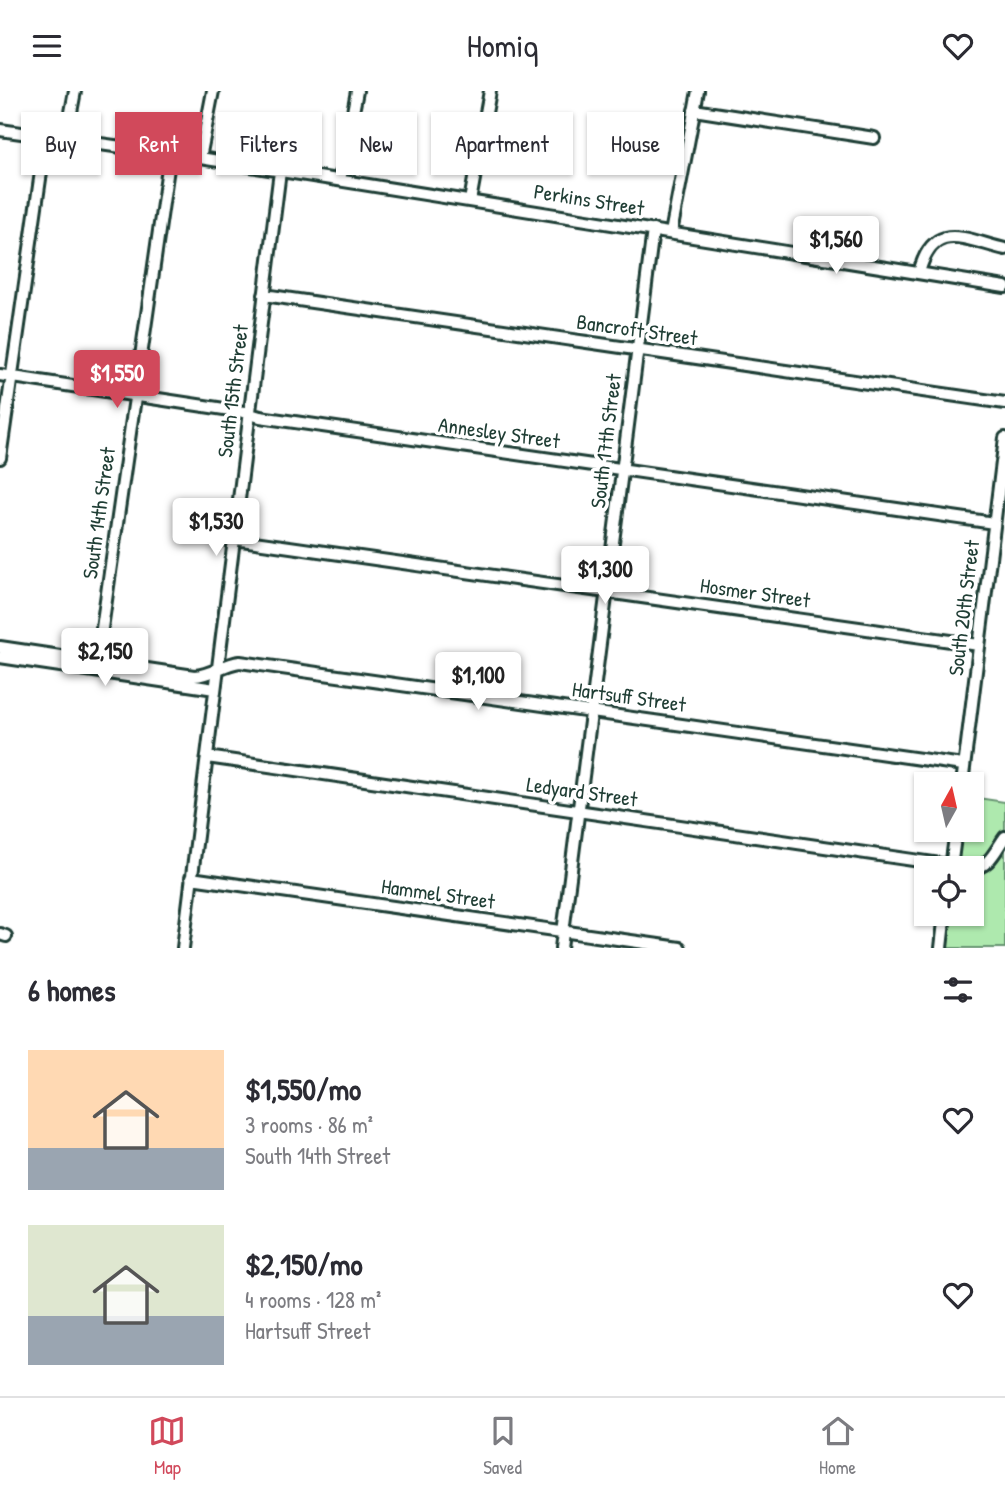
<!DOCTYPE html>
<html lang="en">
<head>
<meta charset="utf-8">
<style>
  body { margin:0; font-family:"Patrick Hand",sans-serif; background:#f7f7f7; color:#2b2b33; height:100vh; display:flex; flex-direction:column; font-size:26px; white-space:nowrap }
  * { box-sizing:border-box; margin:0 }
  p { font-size:23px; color:#7c7c81 }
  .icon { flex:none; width:38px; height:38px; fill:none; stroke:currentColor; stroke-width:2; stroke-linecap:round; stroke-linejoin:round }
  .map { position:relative; height:857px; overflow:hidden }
  .panel { display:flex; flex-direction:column; background:#fff; flex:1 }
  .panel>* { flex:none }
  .guide { position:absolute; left:21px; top:21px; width:964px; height:63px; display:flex; gap:14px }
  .needle { width:46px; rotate:8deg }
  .controls { position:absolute; left:914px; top:681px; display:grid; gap:14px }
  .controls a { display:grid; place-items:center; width:70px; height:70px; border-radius:0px; background:#fff; box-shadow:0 2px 5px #0004; font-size:35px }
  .price { position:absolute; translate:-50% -60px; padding:0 16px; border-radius:7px; background:#fff; color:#222; font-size:23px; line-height:46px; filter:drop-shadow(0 2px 4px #0008) }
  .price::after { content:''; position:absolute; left:50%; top:42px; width:21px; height:16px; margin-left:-10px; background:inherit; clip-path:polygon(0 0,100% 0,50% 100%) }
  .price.selected { background:#d1495b; color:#fff }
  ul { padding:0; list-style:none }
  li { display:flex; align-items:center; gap:21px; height:175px; padding:0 28px }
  li span { display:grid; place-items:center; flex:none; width:196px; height:140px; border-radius:0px; color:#555 }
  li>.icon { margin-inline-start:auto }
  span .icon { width:84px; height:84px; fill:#fffc; stroke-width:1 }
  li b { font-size:30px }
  h2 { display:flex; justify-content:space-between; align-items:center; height:84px; padding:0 28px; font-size:30px }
  .tag { padding:0 24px; border-radius:0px; background:#fff; box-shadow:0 2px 5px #0004; font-size:24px; line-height:63px }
  .tag.selected { background:#d1495b; color:#fff }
  header { display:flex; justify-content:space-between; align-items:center; height:91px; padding:0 28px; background:#fff; font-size:32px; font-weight:600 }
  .menu { display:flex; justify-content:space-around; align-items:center; height:98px; border-top:2px solid #e1e1e2; background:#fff; font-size:19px; color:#7c7c81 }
  .menu a { display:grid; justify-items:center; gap:4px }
  .menu .selected { color:#d1495b }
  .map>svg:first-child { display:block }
</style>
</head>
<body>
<header><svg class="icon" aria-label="menu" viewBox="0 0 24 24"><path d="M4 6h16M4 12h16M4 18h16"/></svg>Homiq<svg class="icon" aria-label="heart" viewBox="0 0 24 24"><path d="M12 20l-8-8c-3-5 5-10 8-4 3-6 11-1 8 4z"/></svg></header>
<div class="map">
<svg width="1005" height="857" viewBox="0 0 1005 857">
  <rect width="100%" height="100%" fill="#fff"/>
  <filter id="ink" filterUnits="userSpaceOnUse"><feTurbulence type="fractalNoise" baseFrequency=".0143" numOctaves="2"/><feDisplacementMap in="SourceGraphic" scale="14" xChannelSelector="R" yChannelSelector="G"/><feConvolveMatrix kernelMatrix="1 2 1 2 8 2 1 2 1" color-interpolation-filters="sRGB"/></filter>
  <g filter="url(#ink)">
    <!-- green -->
    <path fill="#aee9ae" stroke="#669371" stroke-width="2" d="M971,706L1005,711V857H941L945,823L971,822V777H951L956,739L971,738Z"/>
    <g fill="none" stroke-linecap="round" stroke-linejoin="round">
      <!-- minor casing -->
      <g stroke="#1f3d34" stroke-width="16">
        <path id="minor" d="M694,19L874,47
          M0,39L200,67L1005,196
          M66,48L75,0
          M200,67L213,0
          M340,89L357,0
          M470,110L490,0
          M671,142L698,0
          M919,182C933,128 963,148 1005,158
          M264,204L1005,312
          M0,284L244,321L260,326L994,432
          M0,367L46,46
          M234,448L979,554
          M0,556L194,585C212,584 223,573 240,571L963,674
          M0,566L215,598
          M96,579L170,63
          M207,666L968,777
          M962,693L1005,347
          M951,777L956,738
          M971,777C989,778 996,758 1005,746
          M191,787L680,857
          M0,843L6,845
          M183,857L280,80
          M561,857L653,139
          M941,857L945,822"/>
      </g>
      <!-- minor -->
      <use href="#minor" stroke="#fff" stroke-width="10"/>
    </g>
  </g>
  <g text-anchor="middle" stroke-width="7" stroke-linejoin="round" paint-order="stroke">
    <!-- street labels -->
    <g font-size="21" fill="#1f3d34" stroke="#fff">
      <text transform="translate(589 109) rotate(9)" y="7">Perkins Street</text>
      <text transform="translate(637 239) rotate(8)" y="7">Bancroft Street</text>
      <text transform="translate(233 300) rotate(-83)" y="7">South 15th Street</text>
      <text transform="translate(499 342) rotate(8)" y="7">Annesley Street</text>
      <text transform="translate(606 350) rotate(-83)" y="7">South 17th Street</text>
      <text transform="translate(99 422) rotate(-82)" y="7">South 14th Street</text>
      <text transform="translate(755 502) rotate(8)" y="7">Hosmer Street</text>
      <text transform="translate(964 517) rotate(-83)" y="7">South 20th Street</text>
      <text transform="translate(629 606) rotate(8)" y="7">Hartsuff Street</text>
      <text transform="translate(582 701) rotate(8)" y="7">Ledyard Street</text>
      <text transform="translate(438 803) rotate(8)" y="7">Hammel Street</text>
    </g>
  </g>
</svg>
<div class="controls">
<a><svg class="needle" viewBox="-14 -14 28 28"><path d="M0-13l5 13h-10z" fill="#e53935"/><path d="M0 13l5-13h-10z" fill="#7c7c81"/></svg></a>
<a><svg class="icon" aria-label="locate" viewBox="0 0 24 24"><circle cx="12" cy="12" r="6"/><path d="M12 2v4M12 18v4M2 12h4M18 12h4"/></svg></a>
</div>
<b class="price" style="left:836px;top:185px">$1,560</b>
<b class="price selected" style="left:117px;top:319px">$1,550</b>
<b class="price" style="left:216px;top:467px">$1,530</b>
<b class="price" style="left:605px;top:515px">$1,300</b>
<b class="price" style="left:105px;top:597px">$2,150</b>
<b class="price" style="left:478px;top:621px">$1,100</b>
<div class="guide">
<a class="tag">Buy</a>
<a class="tag selected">Rent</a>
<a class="tag">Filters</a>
<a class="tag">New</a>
<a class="tag">Apartment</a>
<a class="tag">House</a>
</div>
</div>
<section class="panel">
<h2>6 homes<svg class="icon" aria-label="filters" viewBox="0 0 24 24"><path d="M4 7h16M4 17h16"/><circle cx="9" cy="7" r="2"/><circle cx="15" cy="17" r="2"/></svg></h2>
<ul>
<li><span style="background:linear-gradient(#ffd9b3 70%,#9aa5b1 0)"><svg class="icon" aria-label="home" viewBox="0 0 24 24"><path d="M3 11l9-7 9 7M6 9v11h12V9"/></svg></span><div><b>$1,550/mo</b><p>3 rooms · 86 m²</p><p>South 14th Street</p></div><svg class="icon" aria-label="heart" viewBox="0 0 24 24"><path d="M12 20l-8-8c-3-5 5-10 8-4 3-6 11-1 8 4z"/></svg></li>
<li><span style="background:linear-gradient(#dfe7d0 65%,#9aa5b1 0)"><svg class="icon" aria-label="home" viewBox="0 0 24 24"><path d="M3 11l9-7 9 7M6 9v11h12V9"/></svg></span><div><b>$2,150/mo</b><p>4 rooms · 128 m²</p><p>Hartsuff Street</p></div><svg class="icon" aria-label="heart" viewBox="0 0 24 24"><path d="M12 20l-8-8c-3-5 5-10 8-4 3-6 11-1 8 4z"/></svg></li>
</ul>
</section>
<nav class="menu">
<a class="selected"><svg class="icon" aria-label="map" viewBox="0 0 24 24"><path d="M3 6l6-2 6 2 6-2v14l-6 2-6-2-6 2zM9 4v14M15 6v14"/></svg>Map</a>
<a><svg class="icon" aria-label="saved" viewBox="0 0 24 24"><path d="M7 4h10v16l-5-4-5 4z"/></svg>Saved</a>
<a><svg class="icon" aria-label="home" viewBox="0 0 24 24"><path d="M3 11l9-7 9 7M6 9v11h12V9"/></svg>Home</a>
</nav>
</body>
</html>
